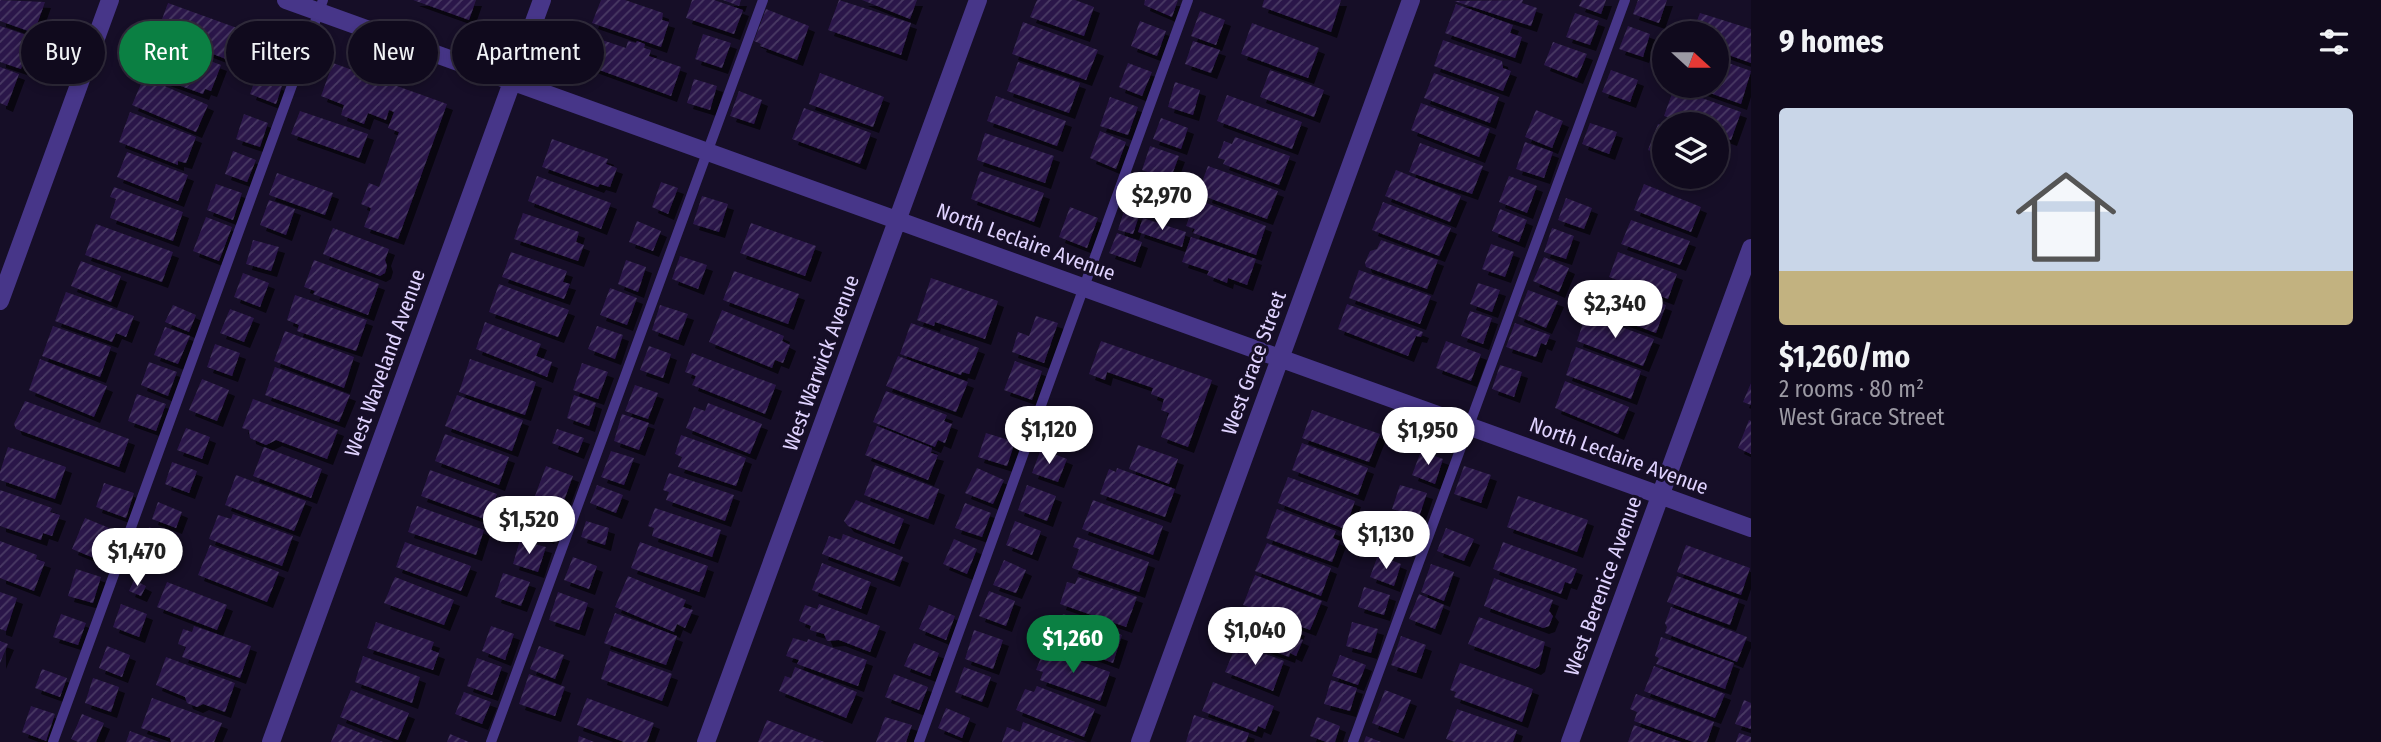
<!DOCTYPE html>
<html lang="en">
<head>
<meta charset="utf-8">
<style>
  body { margin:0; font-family:"Fira Sans Condensed",sans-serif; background:#1e182a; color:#f1f3f6; height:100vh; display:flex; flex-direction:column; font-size:26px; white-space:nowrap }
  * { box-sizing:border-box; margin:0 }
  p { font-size:23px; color:#9c9aa4 }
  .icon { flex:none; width:38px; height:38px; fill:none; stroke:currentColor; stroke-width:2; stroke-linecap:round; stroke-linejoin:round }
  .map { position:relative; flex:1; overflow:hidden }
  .drawer { display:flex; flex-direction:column; background:#100a1d; width:630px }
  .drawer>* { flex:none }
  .top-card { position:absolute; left:21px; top:21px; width:665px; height:63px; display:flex; gap:14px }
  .needle { width:46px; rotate:111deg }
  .buttons { position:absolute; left:1652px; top:21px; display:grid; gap:14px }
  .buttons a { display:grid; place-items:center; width:77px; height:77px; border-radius:50%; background:#100a1d; box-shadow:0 4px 10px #0003,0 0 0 2px #302b3b; font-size:35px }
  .price { position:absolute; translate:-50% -60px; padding:0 16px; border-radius:24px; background:#fff; color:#222; font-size:23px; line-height:46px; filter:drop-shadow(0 2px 4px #0008) }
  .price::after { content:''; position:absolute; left:50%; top:42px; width:21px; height:16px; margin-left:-10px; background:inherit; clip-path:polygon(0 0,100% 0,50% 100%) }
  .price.selected { background:#0b8043; color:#fff }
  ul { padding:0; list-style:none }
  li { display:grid; align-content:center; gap:14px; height:371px; padding:0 28px }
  li span { display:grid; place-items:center; height:217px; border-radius:7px; color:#555 }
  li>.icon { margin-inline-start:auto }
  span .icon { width:126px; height:126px; fill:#fffc; stroke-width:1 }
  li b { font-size:30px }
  h2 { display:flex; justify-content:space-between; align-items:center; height:84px; padding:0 28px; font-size:30px }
  .tag { padding:0 24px; border-radius:32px; background:#100a1d; box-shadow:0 4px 10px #0003,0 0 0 2px #302b3b; font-size:24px; line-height:63px }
  .tag.selected { background:#0b8043; color:#fff }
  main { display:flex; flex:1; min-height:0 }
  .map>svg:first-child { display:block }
</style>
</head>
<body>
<main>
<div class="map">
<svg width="1751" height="742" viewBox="0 0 1751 742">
  <defs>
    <pattern id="building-hatch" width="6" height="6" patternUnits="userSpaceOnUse" patternTransform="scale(1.75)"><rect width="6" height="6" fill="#2b1849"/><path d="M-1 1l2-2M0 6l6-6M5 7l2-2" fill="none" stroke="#493964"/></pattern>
    <filter id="shadow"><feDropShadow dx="6" dy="6" stdDeviation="0" flood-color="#0009"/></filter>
  </defs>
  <rect width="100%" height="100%" fill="#160e27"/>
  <!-- building -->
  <path fill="url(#building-hatch)" filter="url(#shadow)" d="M0,0L45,2L34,33L0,21Z
    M413,0H476L469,20Z
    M601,0H625L663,13L662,20L669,22L661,47L592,23Z
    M692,0H714L743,10L734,34L686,18Z
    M723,0H741L739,6Z
    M839,0L911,23L901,55L828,30Z
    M862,0H917L910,19Z
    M1037,0H1075L1094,7L1084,36L1030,17Z
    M1145,0H1178L1172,17L1144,5Z
    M1264,0H1341L1331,32L1262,7Z
    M1523,0L1522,3L1537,8L1531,26L1454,1Z
    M1582,0H1606L1601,14L1579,6Z
    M1638,0H1667L1659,23L1633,14Z
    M168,3L237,28L226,59L157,33Z
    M1456,4L1513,25L1510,33L1522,37L1515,58L1445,33Z
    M766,9L809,26L797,60L760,46L761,44L754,41Z
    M1200,11L1225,20L1216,45L1191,36Z
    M1575,13L1599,21L1590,45L1566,37Z
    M1700,13L1751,29V63L1717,51V33H1692Z
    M1140,21L1166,31L1157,56L1131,46Z
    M1023,22L1098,50L1086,80L1012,54Z
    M1252,23L1319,48L1308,78L1241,54Z
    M0,26L32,37L21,69L0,62Z
    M1628,26L1650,34L1643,57L1619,49Z
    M703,34L731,43L722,68L695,59Z
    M590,36L626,48L628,41L636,43L637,41L645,44L644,48L651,50L649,56L681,67L671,96L580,63Z
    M154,40L221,65L211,91L205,89L203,94L142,72Z
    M1443,40L1502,61L1503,68L1511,71L1503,91L1434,66Z
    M1193,41L1220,50L1211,73L1185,64Z
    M276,42L297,50L288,77L266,70Z
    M1553,42L1587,54L1577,78L1544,65Z
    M1717,59L1751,71L1741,104L1690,86H1717Z
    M1018,62L1080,83L1069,113L1007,91Z
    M333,63L447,104L398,239L364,227L371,208L361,204L369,183L379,187L399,132L388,128L394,112L389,110L386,120L368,113L364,124L341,115L344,105L321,96Z
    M1128,63L1152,72L1142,96L1119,87Z
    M0,67L19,74L7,106L0,103Z
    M1270,70L1324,90L1314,117L1260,97Z
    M1611,70L1638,80L1630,102L1602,92Z
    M820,73L884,97L873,127L809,104Z
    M1434,73L1499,97L1490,123L1424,98Z
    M144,77L208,105L196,132L132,105Z
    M256,77L282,86L276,104L250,94Z
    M694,79L717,86L710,110L687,103Z
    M1175,82L1200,90L1193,115L1168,107Z
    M1674,88L1741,112L1731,140L1717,135V124H1688L1664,116Z
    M739,91L762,100L754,124L730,116Z
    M1227,95L1302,122L1292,149L1217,121Z
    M996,96L1066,121L1057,146L987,121Z
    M1110,97L1138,107L1128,135L1100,126Z
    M1421,103L1490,129L1479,157L1411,130Z
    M804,108L871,133L860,164L792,139Z
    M1536,110L1563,121L1552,148L1525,137Z
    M300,111L368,134L359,158L291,134Z
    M130,112L196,137L186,163L178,161V165L119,142Z
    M244,114L268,123L260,147L236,139Z
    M1161,118L1188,128L1181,149L1153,139Z
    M1590,123L1617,132L1609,154L1582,144Z
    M1658,124L1664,126V156L1648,150Z
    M1100,131L1126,142L1116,169L1090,158Z
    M985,133L1054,156L1045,183L977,160Z
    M1235,137L1290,156L1279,185L1223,164L1225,160L1218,158L1224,141L1232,144Z
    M552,139L608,159L606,164L617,168L610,187L600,184L598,187L542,167Z
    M1525,142L1553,152L1544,178L1516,169Z
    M1420,143L1483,166L1472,194L1409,172Z
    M1150,146L1179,156L1170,180L1142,170Z
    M1717,146L1722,148L1717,162Z
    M233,151L256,160L247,182L225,174Z
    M127,152L188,175L178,201L117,177Z
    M1208,166L1278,191L1267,219L1206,197L1207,193L1199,190Z
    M1396,170L1461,196L1450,222L1385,196Z
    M980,171L1044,193L1034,222L971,199Z
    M277,173L333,193L325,215L269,195Z
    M537,176L611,203L601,229L528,201Z
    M1509,176L1537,186L1527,213L1499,202Z
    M661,182L678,188L668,214L652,207Z
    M216,184L242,193L233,220L207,210Z
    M1644,184L1701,207L1691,232L1634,210Z
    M114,187L183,212L173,241L110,218L116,199L110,197Z
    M1136,189L1164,199L1158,216L1130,207Z
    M702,196L728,204L719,232L693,224Z
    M1566,198L1592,208L1584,229L1558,220Z
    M1196,199L1266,226L1256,255L1193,233L1195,229L1186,226Z
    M269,200L295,209L286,235L260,225Z
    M1383,202L1451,228L1439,256L1372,230Z
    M1070,207L1098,218L1087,248L1059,237Z
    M1500,209L1527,220L1519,242L1492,231Z
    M1124,211L1139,216L1133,234L1118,230Z
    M523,213L579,232L576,242L584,245L578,261L514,239Z
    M206,217L232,227L219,261L193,251Z
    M1143,218L1186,232L1182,247L1138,232Z
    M1631,220L1690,241L1680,265L1621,244Z
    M637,221L661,231L653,251L629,242Z
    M751,223L816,246L805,276L740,253Z
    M96,224L173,252L162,282L85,255Z
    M333,228L389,249L385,260L387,266L385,273L380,276L323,254Z
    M1552,228L1574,236L1566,259L1544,252Z
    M1117,233L1142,242L1135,262L1109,253Z
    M1191,237L1256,259L1247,285L1228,278L1227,283L1207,275L1209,271L1182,262Z
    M253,240L279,247L271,271L246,264Z
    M1381,240L1438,260L1427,289L1366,267L1365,263L1370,251L1377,249Z
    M1491,244L1514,252L1505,277L1482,269Z
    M511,252L567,271L563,282L570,284L564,299L502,277Z
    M1618,252L1677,274L1668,299L1609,277Z
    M680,256L707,265L698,289L672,279Z
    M1544,257L1569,268L1559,292L1533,281Z
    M314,260L379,284L368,315L313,294L315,291L304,287Z
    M626,260L646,267L638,292L618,284Z
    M81,261L121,276L111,302L71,286Z
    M1359,270L1431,296L1420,324L1349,298Z
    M734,271L799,294L788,324L723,300Z
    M243,273L269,283L260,307L234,297Z
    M931,278L998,301L985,339L935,322L934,326L917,320Z
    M1596,280L1666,305L1656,333L1586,307Z
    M1478,283L1500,290L1492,312L1470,304Z
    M499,284L569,310L558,337L489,312Z
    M610,288L637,298L627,325L600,315Z
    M1528,290L1558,301L1546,328L1518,316Z
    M66,292L134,316L126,337L116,333L112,342L55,321Z
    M295,295L367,320L356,351L297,331L299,325L287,320Z
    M1347,304L1423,332L1421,337L1416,336L1408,356L1338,329Z
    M173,305L196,315L189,332L165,322Z
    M660,305L688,314L678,340L652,330Z
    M230,309L254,318L244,342L220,333Z
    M722,310L784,336L782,341L790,345L783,363L775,360L772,368L709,342Z
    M1470,311L1492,318L1483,344L1461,336Z
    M1586,314L1654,339L1643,366L1577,341Z
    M1036,316L1058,323L1044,363L1012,352L1018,332L1029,336Z
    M485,322L541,344L536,356L552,362L547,377L476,349Z
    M911,323L979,348L969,374L962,372L961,375L900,354Z
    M1515,323L1550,335L1546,345L1541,343L1536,357L1506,347Z
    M53,326L111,347L100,377L42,356Z
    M597,326L623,335L615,359L588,349Z
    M165,327L190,336L178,364L154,355Z
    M285,331L354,357L344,388L274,361Z
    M1101,341L1212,380L1188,447L1161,437L1169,413L1161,410L1164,399L1151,394L1153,388L1107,372L1105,380L1089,374Z
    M1446,341L1481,354L1471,381L1436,368Z
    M215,344L240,353L232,376L207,367Z
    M649,346L671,354L663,378L640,370Z
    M1576,347L1641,371L1631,399L1566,375Z
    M692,353L776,385L765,414L692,385L696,376L685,372Z
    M898,356L968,382L956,412L886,386Z
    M40,359L107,386L94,417L29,390Z
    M470,359L536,382L525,415L459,392Z
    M1015,361L1042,371L1032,400L1004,390Z
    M149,362L177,372L168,396L141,385Z
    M582,363L608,372L598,399L573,390Z
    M1500,365L1522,372L1514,397L1492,389Z
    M275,367L350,395L339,422L265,395Z
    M202,379L229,390L217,421L189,410Z
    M1565,381L1629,407L1618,434L1555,408Z
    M1751,383V405L1743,402Z
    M635,385L658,393L648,419L625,411Z
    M886,391L947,415L944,421L952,424L945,443L938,440L935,447L873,422Z
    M137,394L166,404L156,431L128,421Z
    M457,395L523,420L512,451L445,426Z
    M574,395L596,403L589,426L567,418Z
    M253,399L338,430L327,459L276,440L266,445L250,438L249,430L242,428Z
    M25,401L129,439L119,467L16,429L14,424Z
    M708,403L762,424L750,454L686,428L694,407L705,411Z
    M1056,410L1085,421L1079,435L1051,424Z
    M1312,410L1380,434L1369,462L1302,438Z
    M622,414L649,423L639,450L614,441Z
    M1749,420L1751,421V454L1738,448Z
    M877,426L932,448L931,453L938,455L928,480L865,455Z
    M186,428L210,437L202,459L177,450Z
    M557,429L584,438L578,453L552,443Z
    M986,433L1015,442L1007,466L978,457Z
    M445,434L509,457L499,485L435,461Z
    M681,435L746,458L736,486L678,467L682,457L675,454Z
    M1302,443L1368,468L1358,495L1292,470Z
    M1138,445L1178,459L1169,484L1129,469Z
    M8,447L66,467L55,499L0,480V472Z
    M264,447L322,469L311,498L253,476Z
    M1041,449L1067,459L1058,482L1032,473Z
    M611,451L634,458L624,485L601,477Z
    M1421,451L1443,459L1435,484L1412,475Z
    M172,462L197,471L189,493L165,484Z
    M875,465L939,489L928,519L864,495Z
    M546,466L573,476L562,506L535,496Z
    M1464,466L1491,475L1481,503L1454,494Z
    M977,468L1004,480L993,504L965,493Z
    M1117,468L1175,489L1165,517L1100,494L1109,469L1116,472Z
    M430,470L497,494L487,520L421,496Z
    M669,473L734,495L725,521L666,500L669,492L663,490Z
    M236,475L306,501L294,531L225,505Z
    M1288,477L1355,501L1345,529L1278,503Z
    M104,483L134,493L126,518L96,507Z
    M597,485L623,495L616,513L590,503Z
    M1027,485L1056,496L1047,521L1018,510Z
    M1400,485L1427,493L1419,517L1392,509Z
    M0,490L52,508L50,512L60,515L52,536L43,533L41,540L0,526Z
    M1518,496L1588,520L1577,552L1507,527Z
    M856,500L904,519L894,544L848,526L844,521Z
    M1093,500L1163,526L1153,555L1082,529Z
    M158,502L182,512L176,528L152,519Z
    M965,503L991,513L982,537L955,528Z
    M417,506L484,530L476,555L408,532Z
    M534,508L557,517L548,538L525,529Z
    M655,508L721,530L712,557L652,536L654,528L648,526Z
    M1277,509L1336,531L1333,538L1340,541L1332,562L1266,538Z
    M233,514L293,536L282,566L209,539L218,515L231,519Z
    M1397,517L1419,524L1411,546L1390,538Z
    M85,518L119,532L106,563L72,549Z
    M586,521L609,528L605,545L581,537Z
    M1015,521L1041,531L1032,555L1006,545Z
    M149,527L175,536L167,563L139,554Z
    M1446,528L1474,539L1464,561L1437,551Z
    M843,534L903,557L894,581L822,554L829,536L841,540Z
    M1077,537L1149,562L1139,592L1072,568L1079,549L1073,547Z
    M954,539L977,549L967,574L943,564Z
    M520,540L546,547L538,572L513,564Z
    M0,541L37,555L36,559L45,562L34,591L0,578Z
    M405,542L471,566L461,591L396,567Z
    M640,542L708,566L699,592L631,568Z
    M1503,542L1577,569L1571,584L1565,582L1561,594L1493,569Z
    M1267,543L1331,568L1321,596L1255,571Z
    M210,545L279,572L267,602L198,575Z
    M1686,545L1750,568L1741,595L1677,572Z
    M1378,555L1401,564L1394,586L1370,577Z
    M573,557L597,566L589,589L564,580Z
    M1004,560L1026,570L1016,593L993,585Z
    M822,563L871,582L861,609L812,590Z
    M1431,564L1454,572L1444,601L1421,592Z
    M76,569L101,577L93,603L68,596Z
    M503,573L530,582L521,606L495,597Z
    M1255,575L1322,601L1310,630L1243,605Z
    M628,576L686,600L683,607L693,610L685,628L677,624L674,632L615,607Z
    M1677,576L1739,599L1730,625L1667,602Z
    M395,577L454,600L444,625L384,603Z
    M1078,577L1137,597L1126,627L1060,604L1067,582L1075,584Z
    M1494,578L1553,600L1549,611L1553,616L1549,626L1543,628L1484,606Z
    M134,580L146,586L141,596L129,591Z
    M167,582L227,605L217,630L157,607Z
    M1364,587L1390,595L1384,615L1358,607Z
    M989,591L1015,601L1006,626L979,616Z
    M0,592L17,598L6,631L0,629Z
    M558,592L588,603L579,630L549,620Z
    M1419,594L1444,605L1435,629L1409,619Z
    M121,604L147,614L139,637L113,627Z
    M819,604L880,626L870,652L839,640L827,641L824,634L810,630L811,626L799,621L805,605L817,609Z
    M929,605L955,616L946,640L919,629Z
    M1671,607L1747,637L1737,662L1665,633L1667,627L1665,623Z
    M1242,608L1299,630L1296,637L1303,640L1296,656L1290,653L1289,657L1231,635Z
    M615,613L677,636L666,665L604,643Z
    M61,614L86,623L78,645L53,637Z
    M1063,614L1122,635L1113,663L1045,638L1052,619L1060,622Z
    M1479,617L1545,642L1539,666L1535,669L1468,644Z
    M376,622L434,642L431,650L439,653L433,670L367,648Z
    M1352,622L1378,629L1371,653L1346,646Z
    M194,626L251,646L240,678L182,657L186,647L178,644L183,629L192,632Z
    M491,626L514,634L505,660L482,651Z
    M974,630L1003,640L993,669L965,659Z
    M1401,636L1426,645L1416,673L1391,665Z
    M1661,637L1734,663L1725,689L1656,664L1659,658L1655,656Z
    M793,638L807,642L808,639L867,660L858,686L797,664L799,660L786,656Z
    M0,641L8,644L0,663Z
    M914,643L939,653L930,676L904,666Z
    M1237,643L1284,661L1273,691L1225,672Z
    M107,646L130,655L122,677L99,668Z
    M539,646L564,655L555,679L530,669Z
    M1049,650L1110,672L1100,701L1040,680L1043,672L1036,670L1042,655L1047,657Z
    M610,651L672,674L662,701L601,679Z
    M1340,655L1366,665L1358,685L1332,676Z
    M363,656L420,677L412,703L355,682Z
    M166,657L235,683L225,712L203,704L197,707L187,703L185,697L156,685Z
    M477,658L502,667L492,695L467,686Z
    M1460,663L1533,689L1522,722L1454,697L1456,692L1450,690Z
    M1654,666L1725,694L1715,718L1644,691Z
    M795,667L857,692L846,718L779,691L785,676L791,678Z
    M964,667L991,677L982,702L955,692Z
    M42,669L67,678L60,697L35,688Z
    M529,674L565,687L555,716L519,704Z
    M894,674L928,687L919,710L885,697Z
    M93,678L119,687L111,712L85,703Z
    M1331,680L1357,688L1350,711L1324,704Z
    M1213,682L1274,706L1265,729L1258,726L1256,732L1202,711Z
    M1037,686L1095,709L1084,737L1016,710L1025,689L1034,692Z
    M351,690L409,713L398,740L340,717Z
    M1385,690L1411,700L1398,733L1372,723Z
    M464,692L491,702L482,724L455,714Z
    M1636,694L1714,722L1707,742H1693L1634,721L1637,712L1630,709Z
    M152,698L222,723L214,742H171L170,738L141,728Z
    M587,698L654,723L647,742H624L577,725Z
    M1744,700L1751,703V729L1735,724Z
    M31,706L55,714L46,741L22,732Z
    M946,708L970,718L962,738L938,728Z
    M1457,709L1517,730L1513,742H1455L1446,739Z
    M82,714L104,723L96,742H78L71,739Z
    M1194,715L1249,733L1246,742H1186Z
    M885,717L912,725L906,742H876Z
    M1317,717L1340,726L1335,742H1326L1310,736Z
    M767,720L824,742H758Z
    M1023,722L1075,742H1002L1007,727L1020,732Z
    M338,724L383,742H331Z
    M1634,725L1681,742H1628Z
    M130,731L159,742H126Z
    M1739,733L1751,737V742H1736Z
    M450,734L469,742H447Z
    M579,736L594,742H578Z
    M1366,736L1381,742H1364Z"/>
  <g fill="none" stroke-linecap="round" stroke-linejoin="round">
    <!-- lane -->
    <path stroke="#473689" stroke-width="10" d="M53,742L323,0
      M491,742L763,0
      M919,742L1188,0
      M1353,742L1625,0"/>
    <!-- street -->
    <path stroke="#473689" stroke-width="18" d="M286,0L1751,528
      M0,301L110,0
      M271,742L542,0
      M706,742L978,0
      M1140,742L1411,0
      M1570,742L1751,248"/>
  </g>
  <g text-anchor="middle" stroke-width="6" stroke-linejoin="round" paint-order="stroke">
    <!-- street labels -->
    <g font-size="21" fill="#e0d3ff" stroke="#160e27">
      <text transform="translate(1026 242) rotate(20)" y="7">North Leclaire Avenue</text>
      <text transform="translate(385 363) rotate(-70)" y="7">West Waveland Avenue</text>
      <text transform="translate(821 363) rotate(-70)" y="7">West Warwick Avenue</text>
      <text transform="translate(1254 363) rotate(-70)" y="7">West Grace Street</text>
      <text transform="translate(1619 456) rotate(20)" y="7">North Leclaire Avenue</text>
      <text transform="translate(1603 586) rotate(-70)" y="7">West Berenice Avenue</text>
    </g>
  </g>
</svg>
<div class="buttons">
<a><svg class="needle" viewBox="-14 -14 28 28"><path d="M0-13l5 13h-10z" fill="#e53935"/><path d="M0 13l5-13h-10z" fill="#9c9aa4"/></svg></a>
<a><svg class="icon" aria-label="layers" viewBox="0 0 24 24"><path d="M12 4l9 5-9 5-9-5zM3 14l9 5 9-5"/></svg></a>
</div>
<b class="price" style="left:1162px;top:232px">$2,970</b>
<b class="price" style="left:1615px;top:340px">$2,340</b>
<b class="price" style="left:1049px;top:466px">$1,120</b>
<b class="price" style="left:1428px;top:467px">$1,950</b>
<b class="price" style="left:529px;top:556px">$1,520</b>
<b class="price" style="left:1386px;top:571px">$1,130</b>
<b class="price" style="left:137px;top:588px">$1,470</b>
<b class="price" style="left:1255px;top:667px">$1,040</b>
<b class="price selected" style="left:1073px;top:675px">$1,260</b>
<div class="top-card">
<a class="tag">Buy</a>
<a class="tag selected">Rent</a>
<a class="tag">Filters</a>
<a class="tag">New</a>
<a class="tag">Apartment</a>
</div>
</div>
<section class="drawer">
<h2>9 homes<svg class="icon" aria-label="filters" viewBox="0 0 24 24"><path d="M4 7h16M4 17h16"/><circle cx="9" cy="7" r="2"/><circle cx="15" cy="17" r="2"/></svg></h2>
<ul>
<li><span style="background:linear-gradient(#c9d6e8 75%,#c2b280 0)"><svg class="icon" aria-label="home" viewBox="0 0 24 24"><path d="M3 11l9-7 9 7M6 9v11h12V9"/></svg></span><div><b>$1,260/mo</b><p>2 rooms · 80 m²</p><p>West Grace Street</p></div></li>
</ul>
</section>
</main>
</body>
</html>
